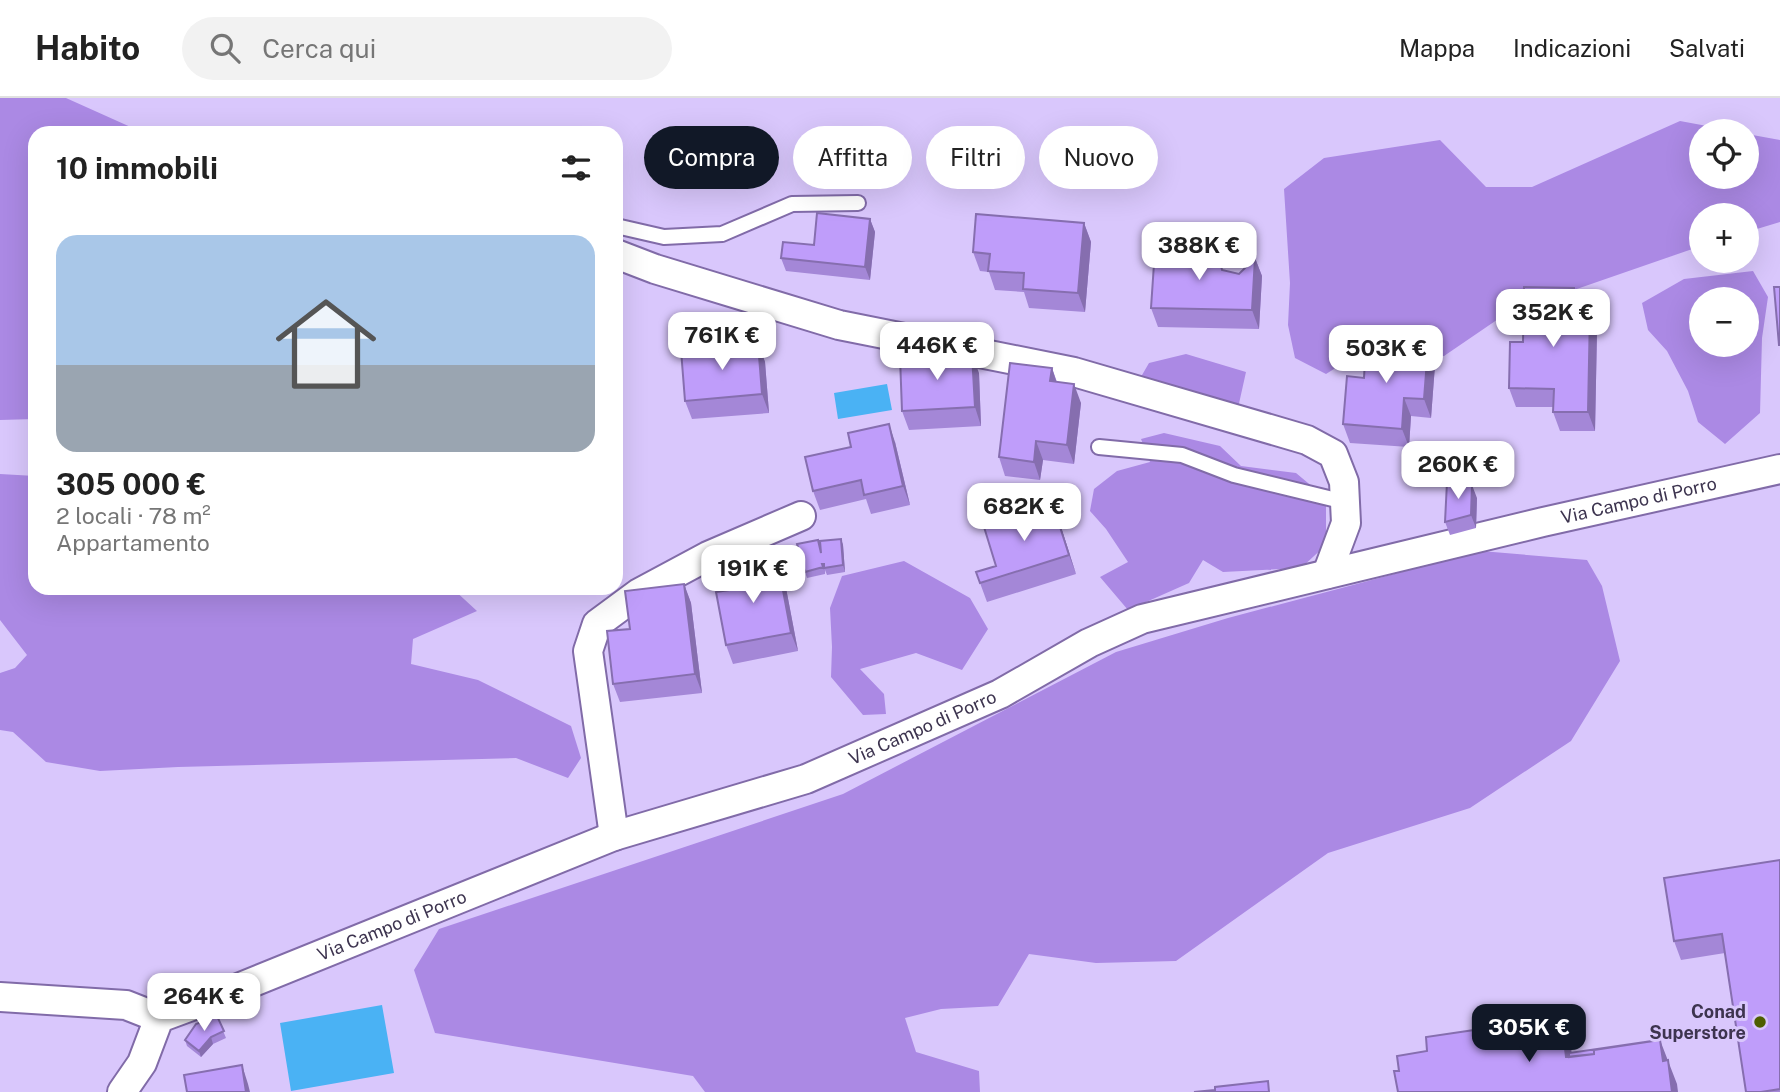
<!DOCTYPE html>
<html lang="it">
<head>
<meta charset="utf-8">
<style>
  body { margin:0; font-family:"Public Sans",sans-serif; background:#f2f2f2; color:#222; height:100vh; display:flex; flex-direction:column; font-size:26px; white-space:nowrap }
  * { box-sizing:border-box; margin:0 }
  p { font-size:23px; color:#767676 }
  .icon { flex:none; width:38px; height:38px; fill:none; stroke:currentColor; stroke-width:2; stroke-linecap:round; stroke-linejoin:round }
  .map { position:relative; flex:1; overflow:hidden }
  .sheet { position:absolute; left:28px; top:28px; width:595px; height:469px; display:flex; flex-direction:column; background:#fff; border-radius:21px; box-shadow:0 7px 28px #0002 }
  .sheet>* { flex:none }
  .banner { position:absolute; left:644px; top:28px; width:665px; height:63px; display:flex; gap:14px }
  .fabs { position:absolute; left:1689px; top:21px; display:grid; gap:14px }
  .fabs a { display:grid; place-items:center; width:70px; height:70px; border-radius:50%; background:#fff; box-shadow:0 7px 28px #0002; font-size:35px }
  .price { position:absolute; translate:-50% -60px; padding:0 16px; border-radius:14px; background:#fff; color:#222; font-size:23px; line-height:46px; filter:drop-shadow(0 2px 4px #0008) }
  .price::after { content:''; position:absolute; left:50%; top:42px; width:21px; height:16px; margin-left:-10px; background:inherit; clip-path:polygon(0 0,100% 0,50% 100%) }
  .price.active { background:#111827; color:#fff }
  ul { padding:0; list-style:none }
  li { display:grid; align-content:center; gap:14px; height:371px; padding:0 28px }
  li+li { border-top:2px solid #e0e0e0 }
  li span { display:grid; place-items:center; height:217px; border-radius:21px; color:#555 }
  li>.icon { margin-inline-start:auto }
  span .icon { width:126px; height:126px; fill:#fffc; stroke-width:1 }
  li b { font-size:30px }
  h2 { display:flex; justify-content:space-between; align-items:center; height:84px; padding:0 28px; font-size:30px }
  .tag { padding:0 24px; border-radius:32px; background:#fff; box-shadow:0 7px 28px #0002; font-size:24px; line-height:63px }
  .tag.active { background:#111827; color:#fff }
  header { display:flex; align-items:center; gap:42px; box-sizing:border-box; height:98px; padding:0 35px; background:#fff; border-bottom:2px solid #e0e0e0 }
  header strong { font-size:33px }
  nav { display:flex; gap:38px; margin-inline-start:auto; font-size:24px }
  .search { width:490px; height:63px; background:#f2f2f2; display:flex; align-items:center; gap:18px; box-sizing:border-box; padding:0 24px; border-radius:38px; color:#767676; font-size:26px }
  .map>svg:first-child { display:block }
</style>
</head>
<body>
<header>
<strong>Habito</strong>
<div class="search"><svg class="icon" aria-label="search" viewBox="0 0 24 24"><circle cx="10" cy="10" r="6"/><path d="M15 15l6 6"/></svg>Cerca qui</div>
<nav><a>Mappa</a><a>Indicazioni</a><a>Salvati</a></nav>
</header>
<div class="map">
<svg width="1780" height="994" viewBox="0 0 1780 994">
  <rect width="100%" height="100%" fill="#d9c7fc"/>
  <!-- forest -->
  <path fill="#ab89e4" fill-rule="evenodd" d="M0,0H66L144,35H35V321L0,322Z
    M1680,23L1734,33H1701V79H1746L1747,36L1780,42V124L1747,134L1746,117H1701V148L1507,215L1444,258L1361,254L1326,276L1295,260L1288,227L1290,185L1284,91L1324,60L1440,42L1486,89H1532Z
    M1753,173L1768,199L1762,240L1760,315L1725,346L1698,324L1688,293L1667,253L1648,232L1642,205L1684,181ZM1746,201V247H1701V201Z
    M1186,256L1246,274L1238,310L1138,284L1149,265Z
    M1164,335L1220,348L1241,368L1296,375L1326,400V447L1301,470L1223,474L1203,462L1189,485L1128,512L1100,479L1128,464L1106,431L1090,413L1094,391L1117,373L1150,364L1141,341Z
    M0,376L35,378V490H452L477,513L413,541L411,566L478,582L571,628L581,660L568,680L516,660L178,669L100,673L46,664L13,634L0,632V575L15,570L27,557L0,522Z
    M1481,453L1587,462L1602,488L1620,563L1571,643L1470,710L1328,755L1176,863L1096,865L1029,856L998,908L941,911L905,920L916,954L979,973L980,994H705L693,978L435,935L414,872L439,831L843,696L1116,554L1228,520Z
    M904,463L970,500L988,531L962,572L916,555L860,571L884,596L886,616L863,617L831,579L832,549L830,510L842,478Z"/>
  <!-- water -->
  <path fill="#4ab2f4" d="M887,286L892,312L838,321L834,295Z
    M382,907L394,975L291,993L280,925Z"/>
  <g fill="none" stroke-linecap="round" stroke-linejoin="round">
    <!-- lane casing -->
    <g stroke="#816ba8" stroke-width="18">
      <path id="lane" d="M616,128L664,139L722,136L792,106L858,105
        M1099,349L1182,357L1234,377L1345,404"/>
    </g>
    <!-- street casing -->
    <g stroke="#816ba8" stroke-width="32">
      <g id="street">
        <path d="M616,156L655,171L839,227L1074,274L1307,342L1333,356L1344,384L1346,425L1327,476"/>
        <path d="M614,738L588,553L597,526L639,495L708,458L801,418"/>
        <path d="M0,899L126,907L159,920"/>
        <path id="s1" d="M122,994L142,965L159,920L216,899L614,738L806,681L1000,596L1089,545L1142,521L1543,424L1780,371"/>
      </g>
    </g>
    <!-- lane -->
    <use href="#lane" stroke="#fff" stroke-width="14"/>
    <!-- street -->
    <use href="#street" stroke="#fff" stroke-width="28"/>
  </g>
  <!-- wall -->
  <path fill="#a487d7" d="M870,121L875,134L870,182L786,173L781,160Z
    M1084,125L1091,144L1085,214L1029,210L1024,194L995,192L989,174L980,173L973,154Z
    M1255,160L1262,178L1259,231L1158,229L1151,210L1225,173L1239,176Z
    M1574,190L1581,208V214H1590L1597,233L1595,333H1560L1553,314V309H1516L1509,290Z
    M758,245L765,264L769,315L692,321L685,303Z
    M1428,249L1435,267L1431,320L1411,318L1409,349L1350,345L1343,326L1364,280Z
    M1052,270L1057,284L1081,305L1074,366L1043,362L1040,382L1005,378L999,359Z
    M979,275L981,328L909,332L902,313Z
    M895,344L910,407L871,416L866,401L820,412L813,393Z
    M1477,400L1476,430L1450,437L1445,424Z
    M1060,426L1076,476L987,504L976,474L996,468Z
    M841,441L843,447L845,474L827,477L825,472V476L807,480L805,474L821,451Z
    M759,475L786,490L798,553L733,566L726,547L730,492Z
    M684,486L691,505L702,595L620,604L613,586L630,531Z
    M1780,762V994H1746L1725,855L1681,862L1674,843Z
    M217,918L226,940L213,946L201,959L187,948L185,942Z"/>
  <!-- shaded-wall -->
  <path fill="#866eaf" d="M870,121L875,134L870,182L865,169Z
    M1084,125L1091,144L1085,214L1078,195Z
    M1255,160L1262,178L1259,231L1252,212Z
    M1574,190L1581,208L1580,233L1574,214Z
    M1590,214L1597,233L1595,333L1588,314Z
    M758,245L765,264L769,315L762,296Z
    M1428,249L1435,267L1431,320L1424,301Z
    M972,256L979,275L981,328L975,309Z
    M1052,270L1058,289L1050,283Z
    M1074,286L1081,305L1074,366L1067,347Z
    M1404,300L1411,318L1409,349L1402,331Z
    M616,309L618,313V400L616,394Z
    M889,326L895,344L910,407L903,388Z
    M1036,343L1043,362L1040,382L1034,364Z
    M1472,387L1477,400L1476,430L1471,417Z
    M1053,407L1060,426L1076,476L1069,457Z
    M841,441L843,447L845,474L843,467Z
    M779,471L786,490L798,553L791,535Z
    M684,486L691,505L702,595L695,576Z
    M1562,925L1571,949L1573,967L1566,959Z
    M211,939L213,946L201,959L199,953Z
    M1660,942L1677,986L1678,994H1672L1663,963Z
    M242,967L248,986L250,994H246Z"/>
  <!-- building -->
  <path fill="#bf9dfa" stroke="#866eaf" stroke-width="2" d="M817,115L870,121L865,169L781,160L783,144L814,147Z
    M976,116L1084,125L1078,195L1023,191L1024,175L988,173L990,156L973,154Z
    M1155,151L1218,153L1222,172L1239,176L1255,160L1252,212L1151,210Z
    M1524,189L1574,190V214H1590L1588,314H1553L1554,291L1509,290L1510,244H1523Z
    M1774,189H1780V247H1779Z
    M1366,244L1428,249L1424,301L1404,300L1402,331L1343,326L1347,278L1364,280Z
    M758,245L762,296L685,303L681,252Z
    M972,256L975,309L902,313L900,259Z
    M1010,265L1052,270L1050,283L1074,286L1067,347L1036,343L1034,364L999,359Z
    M889,326L903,388L864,397L861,382L813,393L805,359L851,349L848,335Z
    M1447,384L1472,387L1471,417L1445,424Z
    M1053,407L1069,457L980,485L976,474L996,468L984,429Z
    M841,441L843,467L824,470V466H822L823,469L805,474L797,446L818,442L821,455L820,443Z
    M755,465L757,475L779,471L791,535L726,547L716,494L730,492L726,471Z
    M684,486L695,576L613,586L607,533L630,531L625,493Z
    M1780,762V991L1761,994H1746L1722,836L1674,843L1664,780Z
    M217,918L224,933L211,939L199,953L185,942L196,926Z
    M1549,921L1550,928L1562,925L1566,959L1594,956V952L1660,942L1663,963L1668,962L1672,994H1398L1394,973H1399L1397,958L1427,953L1426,939Z
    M1652,943L1594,952V956L1569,959V955Z
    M242,967L246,994H187L184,977Z
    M1268,983L1269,994H1194L1215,992V989Z"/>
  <!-- markers -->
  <circle fill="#4e5e00" stroke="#d9c7fc" stroke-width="2.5" cx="1760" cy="924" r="7"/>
  <g text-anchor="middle" stroke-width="6" stroke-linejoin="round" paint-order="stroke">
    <!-- street labels -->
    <g font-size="18" fill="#3d344f" stroke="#d9c7fc">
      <text dy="6" stroke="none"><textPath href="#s1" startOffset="1657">Via Campo di Porro</textPath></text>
      <text dy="6" stroke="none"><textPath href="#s1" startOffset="901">Via Campo di Porro</textPath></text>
      <text dy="6" stroke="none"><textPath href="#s1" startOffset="334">Via Campo di Porro</textPath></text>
    </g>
    <!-- poi labels -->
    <g font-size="18" font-weight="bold" fill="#3d344f" stroke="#d9c7fc" text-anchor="end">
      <text x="1746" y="920">Conad<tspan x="1746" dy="21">Superstore</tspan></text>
    </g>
  </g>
</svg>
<div class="fabs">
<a><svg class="icon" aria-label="locate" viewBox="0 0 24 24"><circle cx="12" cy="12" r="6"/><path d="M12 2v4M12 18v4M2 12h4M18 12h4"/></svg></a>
<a>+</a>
<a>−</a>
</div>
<b class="price" style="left:1199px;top:184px">388K €</b>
<b class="price" style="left:1553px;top:251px">352K €</b>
<b class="price" style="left:722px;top:274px">761K €</b>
<b class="price" style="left:937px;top:284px">446K €</b>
<b class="price" style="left:1386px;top:287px">503K €</b>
<b class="price" style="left:1458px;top:403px">260K €</b>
<b class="price" style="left:1024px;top:445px">682K €</b>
<b class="price" style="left:753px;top:507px">191K €</b>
<b class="price" style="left:204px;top:935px">264K €</b>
<b class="price active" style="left:1529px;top:966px">305K €</b>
<div class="banner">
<a class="tag active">Compra</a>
<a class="tag">Affitta</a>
<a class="tag">Filtri</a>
<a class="tag">Nuovo</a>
</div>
<section class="sheet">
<h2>10 immobili<svg class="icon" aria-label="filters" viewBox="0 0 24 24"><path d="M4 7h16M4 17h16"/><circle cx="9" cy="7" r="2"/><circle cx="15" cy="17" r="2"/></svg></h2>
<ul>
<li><span style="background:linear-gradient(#a9c7e8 60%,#9aa5b1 0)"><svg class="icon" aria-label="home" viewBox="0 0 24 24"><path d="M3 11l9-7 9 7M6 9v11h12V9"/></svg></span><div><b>305 000 €</b><p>2 locali · 78 m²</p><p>Appartamento</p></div></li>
</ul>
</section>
</div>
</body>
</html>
